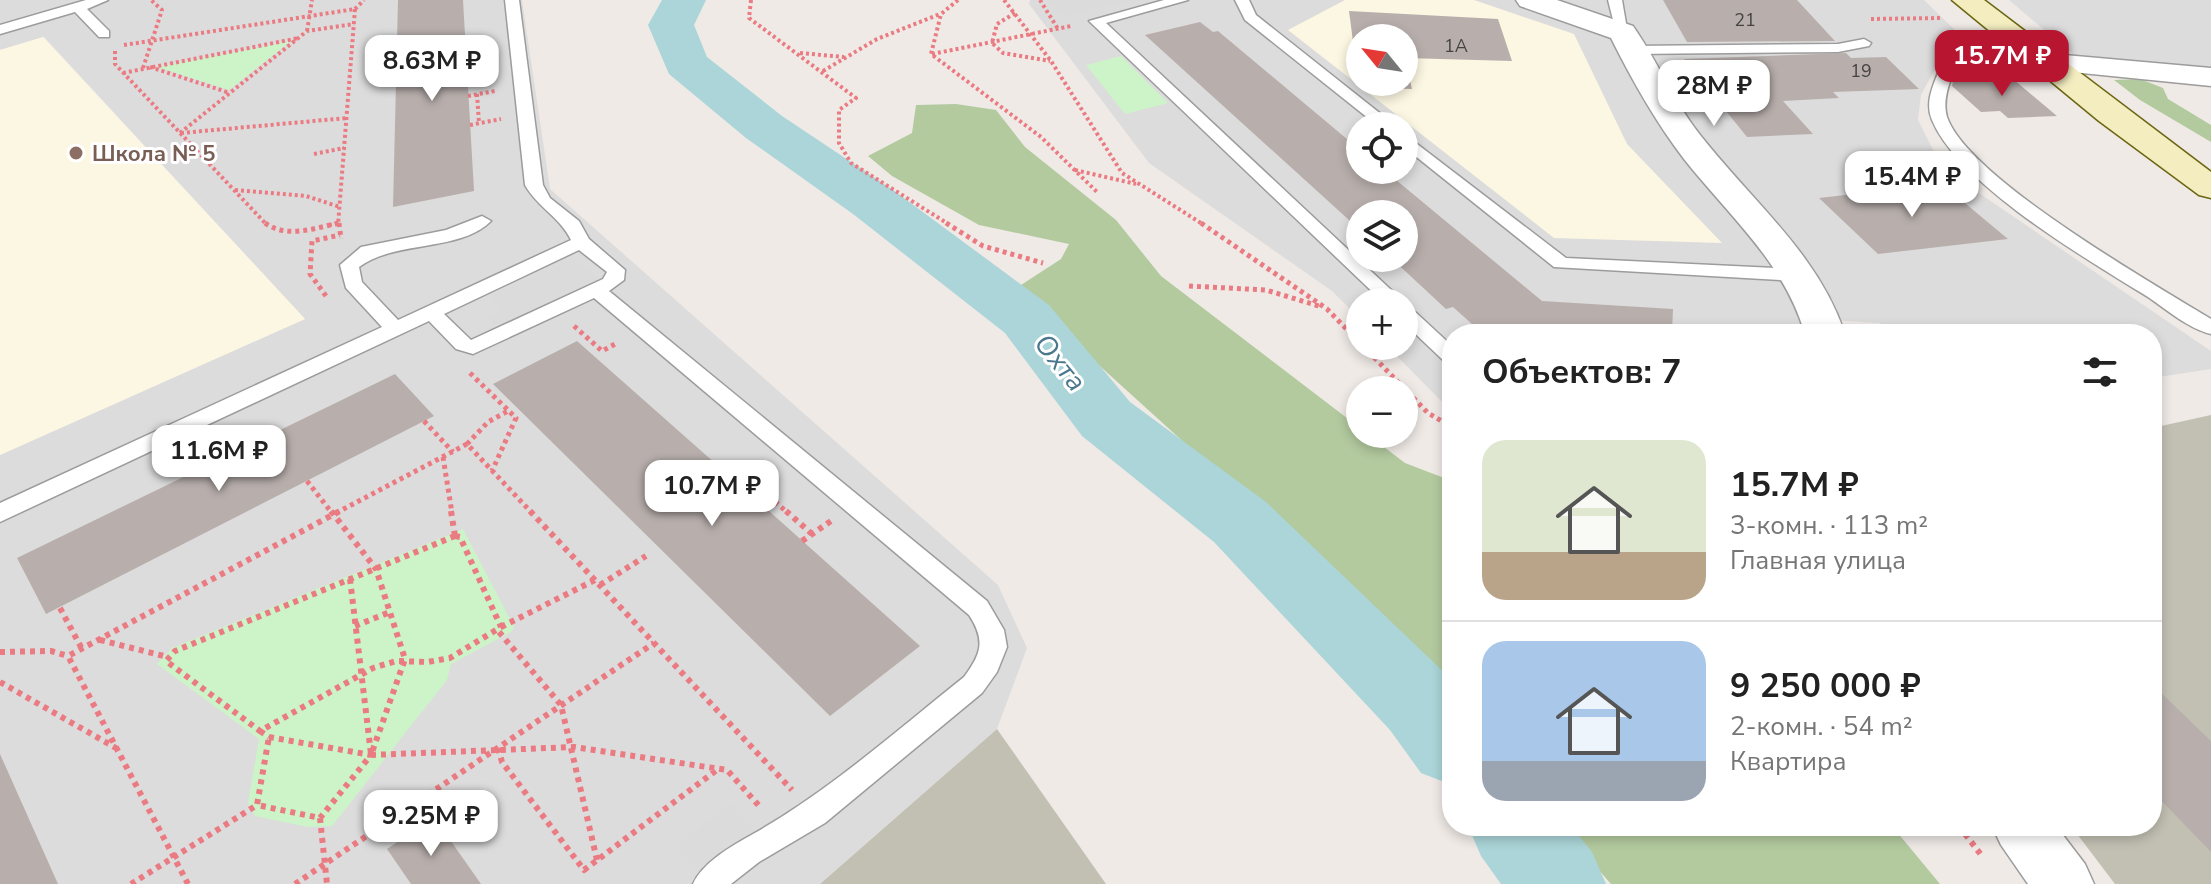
<!DOCTYPE html>
<html lang="ru">
<head>
<meta charset="utf-8">
<style>
  body { margin:0; font-family:"Nunito Sans",sans-serif; background:#f6f6f6; color:#222; height:100vh; display:flex; flex-direction:column; font-size:30px; white-space:nowrap }
  * { box-sizing:border-box; margin:0 }
  p { font-size:26px; color:#767676 }
  .icon { flex:none; width:44px; height:44px; fill:none; stroke:currentColor; stroke-width:2; stroke-linecap:round; stroke-linejoin:round }
  .map { position:relative; flex:1; overflow:hidden }
  .panel { position:absolute; left:1442px; top:324px; width:720px; height:512px; display:flex; flex-direction:column; background:#fff; border-radius:32px; box-shadow:0 4px 12px #0003 }
  .panel>* { flex:none }
  .needle { width:52px; rotate:300deg }
  .tools { position:absolute; left:1346px; top:24px; display:grid; gap:16px }
  .tools a { display:grid; place-items:center; width:72px; height:72px; border-radius:50%; background:#fff; box-shadow:0 4px 12px #0003; font-size:40px }
  .price { position:absolute; translate:-50% -68px; padding:0 18px; border-radius:16px; background:#fff; color:#222; font-size:26px; line-height:52px; filter:drop-shadow(0 2px 4px #0008) }
  .price::after { content:''; position:absolute; left:50%; top:48px; width:24px; height:18px; margin-left:-12px; background:inherit; clip-path:polygon(0 0,100% 0,50% 100%) }
  .price.current { background:#b81531; color:#fff }
  ul { padding:0; list-style:none }
  li { display:flex; align-items:center; gap:24px; height:200px; padding:0 40px }
  li+li { border-top:2px solid #e0e0e0 }
  li span { display:grid; place-items:center; flex:none; width:224px; height:160px; border-radius:24px; color:#555 }
  li>.icon { margin-inline-start:auto }
  span .icon { width:96px; height:96px; fill:#fffc; stroke-width:1 }
  li b { font-size:34px }
  h2 { display:flex; justify-content:space-between; align-items:center; height:96px; padding:0 40px; font-size:34px }
  .map>svg:first-child { display:block }
</style>
</head>
<body>
<div class="map">
<svg width="2211" height="884" viewBox="0 0 2211 884">
  <rect width="100%" height="100%" fill="#efeae6"/>
  <!-- residential -->
  <path fill="#dddcdc" fill-rule="evenodd" d="M0,0H522L550,189L998,585L1027,648L997,729L820,884H0V455L305,319L44,37L0,50Z
    M1030,0H1924L1956,31L1921,95L1918,120L1942,168L2211,351V369L2152,378V334H1891L1880,323L1812,319L1811,334H1452V412L1387,346H1404V302H1360V319L1332,291L1149,163L1029,4ZM1360,38H1404V82H1360ZM1360,126H1404V170H1360ZM1360,214H1404V258H1360Z
    M2009,0H2211V72L2081,61Z"/>
  <!-- education -->
  <path fill="#fcf7e2" fill-rule="evenodd" d="M1345,0H1474L1574,34L1627,144L1722,243L1554,238L1288,30ZM1360,38H1404V82H1360Z
    M43,37L305,319L0,455V50Z"/>
  <!-- construction -->
  <path fill="#c2c0b3" d="M2211,415V884H2115L2071,826H2152V428Z
    M997,729L1106,884H820Z"/>
  <!-- forest -->
  <path fill="#b3ca9f" d="M2140,79L2163,88L2168,99L2211,125V142L2140,100L2114,80Z
    M956,104L996,110L1025,147L1116,220L1161,276L1360,428V434H1367L1405,463L1452,481V705L1296,544L1015,289L1061,259L1069,244L979,225L892,176L868,156L912,133L916,105Z
    M1560,826H1892L1940,884H1611Z"/>
  <!-- park -->
  <path fill="#ccf4c8" d="M291,41L229,90L157,67Z
    M1121,56L1168,103L1125,114L1086,65Z
    M463,529L514,627L511,632L451,664L447,680L332,826L308,827L255,816L248,803L259,739L157,664L172,648Z"/>
  <!-- parking -->
  <path fill="#dbdbdb" d="M1046,0H1133L1064,16Z
    M572,257L599,279L499,328L487,317L503,309L490,296Z
    M730,804L754,830L700,874L677,846Z"/>
  <g fill="none" stroke-linecap="round" stroke-linejoin="round">
    <!-- river -->
    <path fill="#abd5d8" fill-rule="evenodd" d="M662,0H706L694,25L707,57L782,116L893,190L1049,305L1130,402L1266,502L1450,678L1452,785L1421,773L1390,730L1214,542L1082,436L1005,333L853,214L746,138L669,74L648,25Z
      M1468,826H1571L1592,852L1606,884H1501L1481,856Z"/>
  </g>
  <!-- building -->
  <path fill="#b8afac" d="M398,0H463L474,191L393,207Z
    M1663,0H1797L1835,41L1687,42Z
    M1349,11L1498,19L1512,61L1405,58L1412,89L1373,88L1372,82H1404V38H1360V57H1355Z
    M1200,22L1213,32L1218,31L1360,150V170H1384L1542,301L1673,309L1672,334H1483L1453,307L1446,309L1391,258H1404V214H1360V230L1145,35Z
    M1846,53L1851,58L1886,57L1919,89L1833,92L1839,98L1783,101L1813,134L1747,137L1684,59Z
    M2013,79L2057,116L2008,118L2000,111L1981,112L1952,86L1953,81Z
    M1942,184L2008,239L1878,254L1819,198Z
    M577,341L769,511L920,646L830,716L493,384Z
    M395,374L434,416L46,614L17,558Z
    M2152,684L2211,741V852L2152,791Z
    M0,754L58,884H0Z
    M434,817L481,884H411L387,849Z"/>
  <g fill="none" stroke-linecap="round" stroke-linejoin="round">
    <!-- lane casing -->
    <g stroke="#9c9c9c" stroke-width="3">
      <path id="lane" d="M86,0H108L87,9L109,31V37H99L75,12L0,34V25Z
        M505,0H519L543,185L550,198L579,221L589,239L625,270L624,280L609,291L987,601L1004,630L1007,647L997,672L982,693L825,823L759,862L731,884H693C702,863 733,845 753,834C829,791 895,732 964,677C981,654 986,641 969,615L594,298L473,354L456,349L429,321L0,522V503L382,327L346,288L340,265L361,247L446,230L482,216L491,221C461,252 395,240 359,267L362,282L398,320L571,240C561,218 537,207 525,185ZM579,250L607,272L603,279L471,340L444,314Z
        M1164,0H1188L1106,23L1404,302H1383L1089,21Z
        M1235,0H1249L1256,15L1396,126H1378L1245,20Z
        M1608,0H1622L1628,35L1616,32Z
        M1864,39L1871,43L1869,46L1838,52L1632,54L1625,50L1632,46L1838,44Z
        M1991,55L2042,57L2050,62L2042,67L1992,65L1952,76C1947,89 1943,103 1947,117C1968,178 2152,283 2211,319V334C2189,329 2167,310 2148,297C2088,260 1959,185 1932,120C1925,104 1932,88 1938,73Z
        M1404,134L1566,258L1797,269L1806,275L1797,281L1554,267L1404,147Z
        M1404,306L1411,308L1452,346V364L1445,362L1404,323Z"/>
    </g>
    <!-- street casing -->
    <g stroke="#9c9c9c" stroke-width="3">
      <path id="street" d="M1516,0H1557L1633,26C1657,60 1672,98 1697,131C1749,199 1817,251 1845,334H1805C1784,262 1729,216 1684,159C1655,121 1632,80 1611,38L1520,6Z
        M2042,53L2211,68V86L2031,68L2027,62L2031,56Z
        M1992,826H2056L2085,864L2094,884H2028L2001,845Z"/>
    </g>
    <!-- secondary casing -->
    <g stroke="#6b6611" stroke-width="3">
      <path id="secondary" d="M1952,0H1984L2211,172V198L2199,195L2099,121Z"/>
    </g>
    <!-- path-far2 -->
    <path stroke="#eb7b82" stroke-width="4" stroke-dasharray="3 3" stroke-linecap="butt" d="M751,0L749,18L856,98L839,110V143L851,163L950,225
      M958,0L941,14L931,54L1041,137L1098,193
      M1004,0L1051,61L1122,173L1204,225
      M1040,0L1058,29
      M355,9L364,0
      M1015,13L997,24L992,43L1003,53L1050,61
      M1871,19L1941,18
      M307,31L312,0
      M124,45L355,9L338,225
      M115,51V64L267,225
      M800,53L844,57
      M932,54L1071,26
      M150,67L230,93
      M143,68L162,10L151,0
      M823,71L877,39L940,14
      M123,73L299,38
      M477,94L479,123
      M468,96L495,91
      M470,125L501,119
      M180,133L307,31L354,24
      M181,133L347,118
      M314,154L344,148
      M1075,170L1136,184
      M235,190L306,196L340,207
      M329,225L339,223"/>
    <!-- path-far1 -->
    <path stroke="#eb7b82" stroke-width="5" stroke-dasharray="4 4" stroke-linecap="butt" d="M265,223C287,239 315,228 339,223
      M339,223L341,239
      M946,223L983,246L1043,263
      M1201,223L1327,309L1360,343
      M1189,286L1266,290L1322,307
      M326,296L310,274L312,241L340,235
      M574,326L602,351L617,343
      M1363,346L1428,413L1452,427
      M470,373L516,418L492,471
      M424,421L453,452
      M467,444L488,422L508,411
      M443,457L452,513
      M307,481L332,513
      M757,486L788,513
      M748,492L774,476
      M336,513L467,444L532,513"/>
    <!-- path -->
    <path stroke="#eb7b82" stroke-width="6" stroke-dasharray="5 5" stroke-linecap="butt" d="M331,511L376,569L405,659L371,755
      M451,511L455,536
      M530,511L792,790
      M786,511L812,534
      M455,536L460,537L501,627L450,658L428,662L396,661L373,668L260,731L166,661L175,651Z
      M802,541L831,521
      M350,579L371,754
      M600,585L646,556
      M60,608L82,649
      M355,626L390,612
      M501,627L595,580
      M499,632L561,705L597,860
      M100,640L168,657
      M0,652L51,651L68,656
      M0,682L116,748
      M260,731L269,737
      M269,737L371,755L320,818L257,805Z
      M498,748L502,762L584,870L718,769
      M371,755L574,747L727,770L761,808
      M320,818L327,884
      M1959,826L1982,856
      M131,884L257,805
      M188,884L68,656L340,511
      M295,884L654,643"/>
    <!-- lane -->
    <use href="#lane" fill="#fff" fill-rule="evenodd"/>
    <!-- street -->
    <use href="#street" fill="#fff" fill-rule="evenodd"/>
    <!-- secondary -->
    <use href="#secondary" fill="#f3edc0" fill-rule="evenodd"/>
  </g>
  <!-- markers -->
  <circle fill="#8d6e63" stroke="#fff" stroke-width="3" cx="76" cy="153" r="8"/>
  <g text-anchor="middle" stroke-width="6" stroke-linejoin="round" paint-order="stroke">
    <!-- far-number labels -->
    <g font-size="18" fill="#454342">
      <text x="1745" y="26">21</text>
      <text x="1456" y="52">1А</text>
      <text x="1861" y="77">19</text>
    </g>
    <!-- far-education labels -->
    <g font-size="22" font-weight="bold" fill="#785e54" stroke="#fff" text-anchor="start">
      <text x="92" y="161">Школа № 5</text>
    </g>
    <!-- water labels -->
    <g font-size="28" font-style="italic" fill="#4b788f" stroke="#fff">
      <text transform="translate(1061 362) rotate(51)" y="10">Охта</text>
    </g>
  </g>
</svg>
<div class="tools">
<a><svg class="needle" viewBox="-14 -14 28 28"><path d="M0-13l5 13h-10z" fill="#e53935"/><path d="M0 13l5-13h-10z" fill="#767676"/></svg></a>
<a><svg class="icon" aria-label="locate" viewBox="0 0 24 24"><circle cx="12" cy="12" r="6"/><path d="M12 2v4M12 18v4M2 12h4M18 12h4"/></svg></a>
<a><svg class="icon" aria-label="layers" viewBox="0 0 24 24"><path d="M12 4l9 5-9 5-9-5zM3 14l9 5 9-5"/></svg></a>
<a>+</a>
<a>−</a>
</div>
<b class="price current" style="left:2002px;top:98px">15.7M ₽</b>
<b class="price" style="left:432px;top:103px">8.63M ₽</b>
<b class="price" style="left:1714px;top:128px">28M ₽</b>
<b class="price" style="left:1912px;top:219px">15.4M ₽</b>
<b class="price" style="left:219px;top:493px">11.6M ₽</b>
<b class="price" style="left:712px;top:528px">10.7M ₽</b>
<b class="price" style="left:431px;top:858px">9.25M ₽</b>
<section class="panel">
<h2>Объектов: 7<svg class="icon" aria-label="filters" viewBox="0 0 24 24"><path d="M4 7h16M4 17h16"/><circle cx="9" cy="7" r="2"/><circle cx="15" cy="17" r="2"/></svg></h2>
<ul>
<li><span style="background:linear-gradient(#dfe7d0 70%,#b9a48a 0)"><svg class="icon" aria-label="home" viewBox="0 0 24 24"><path d="M3 11l9-7 9 7M6 9v11h12V9"/></svg></span><div><b>15.7M ₽</b><p>3-комн. · 113 m²</p><p>Главная улица</p></div></li>
<li><span style="background:linear-gradient(#a9c7e8 75%,#9aa5b1 0)"><svg class="icon" aria-label="home" viewBox="0 0 24 24"><path d="M3 11l9-7 9 7M6 9v11h12V9"/></svg></span><div><b>9 250 000 ₽</b><p>2-комн. · 54 m²</p><p>Квартира</p></div></li>
</ul>
</section>
</div>
</body>
</html>
